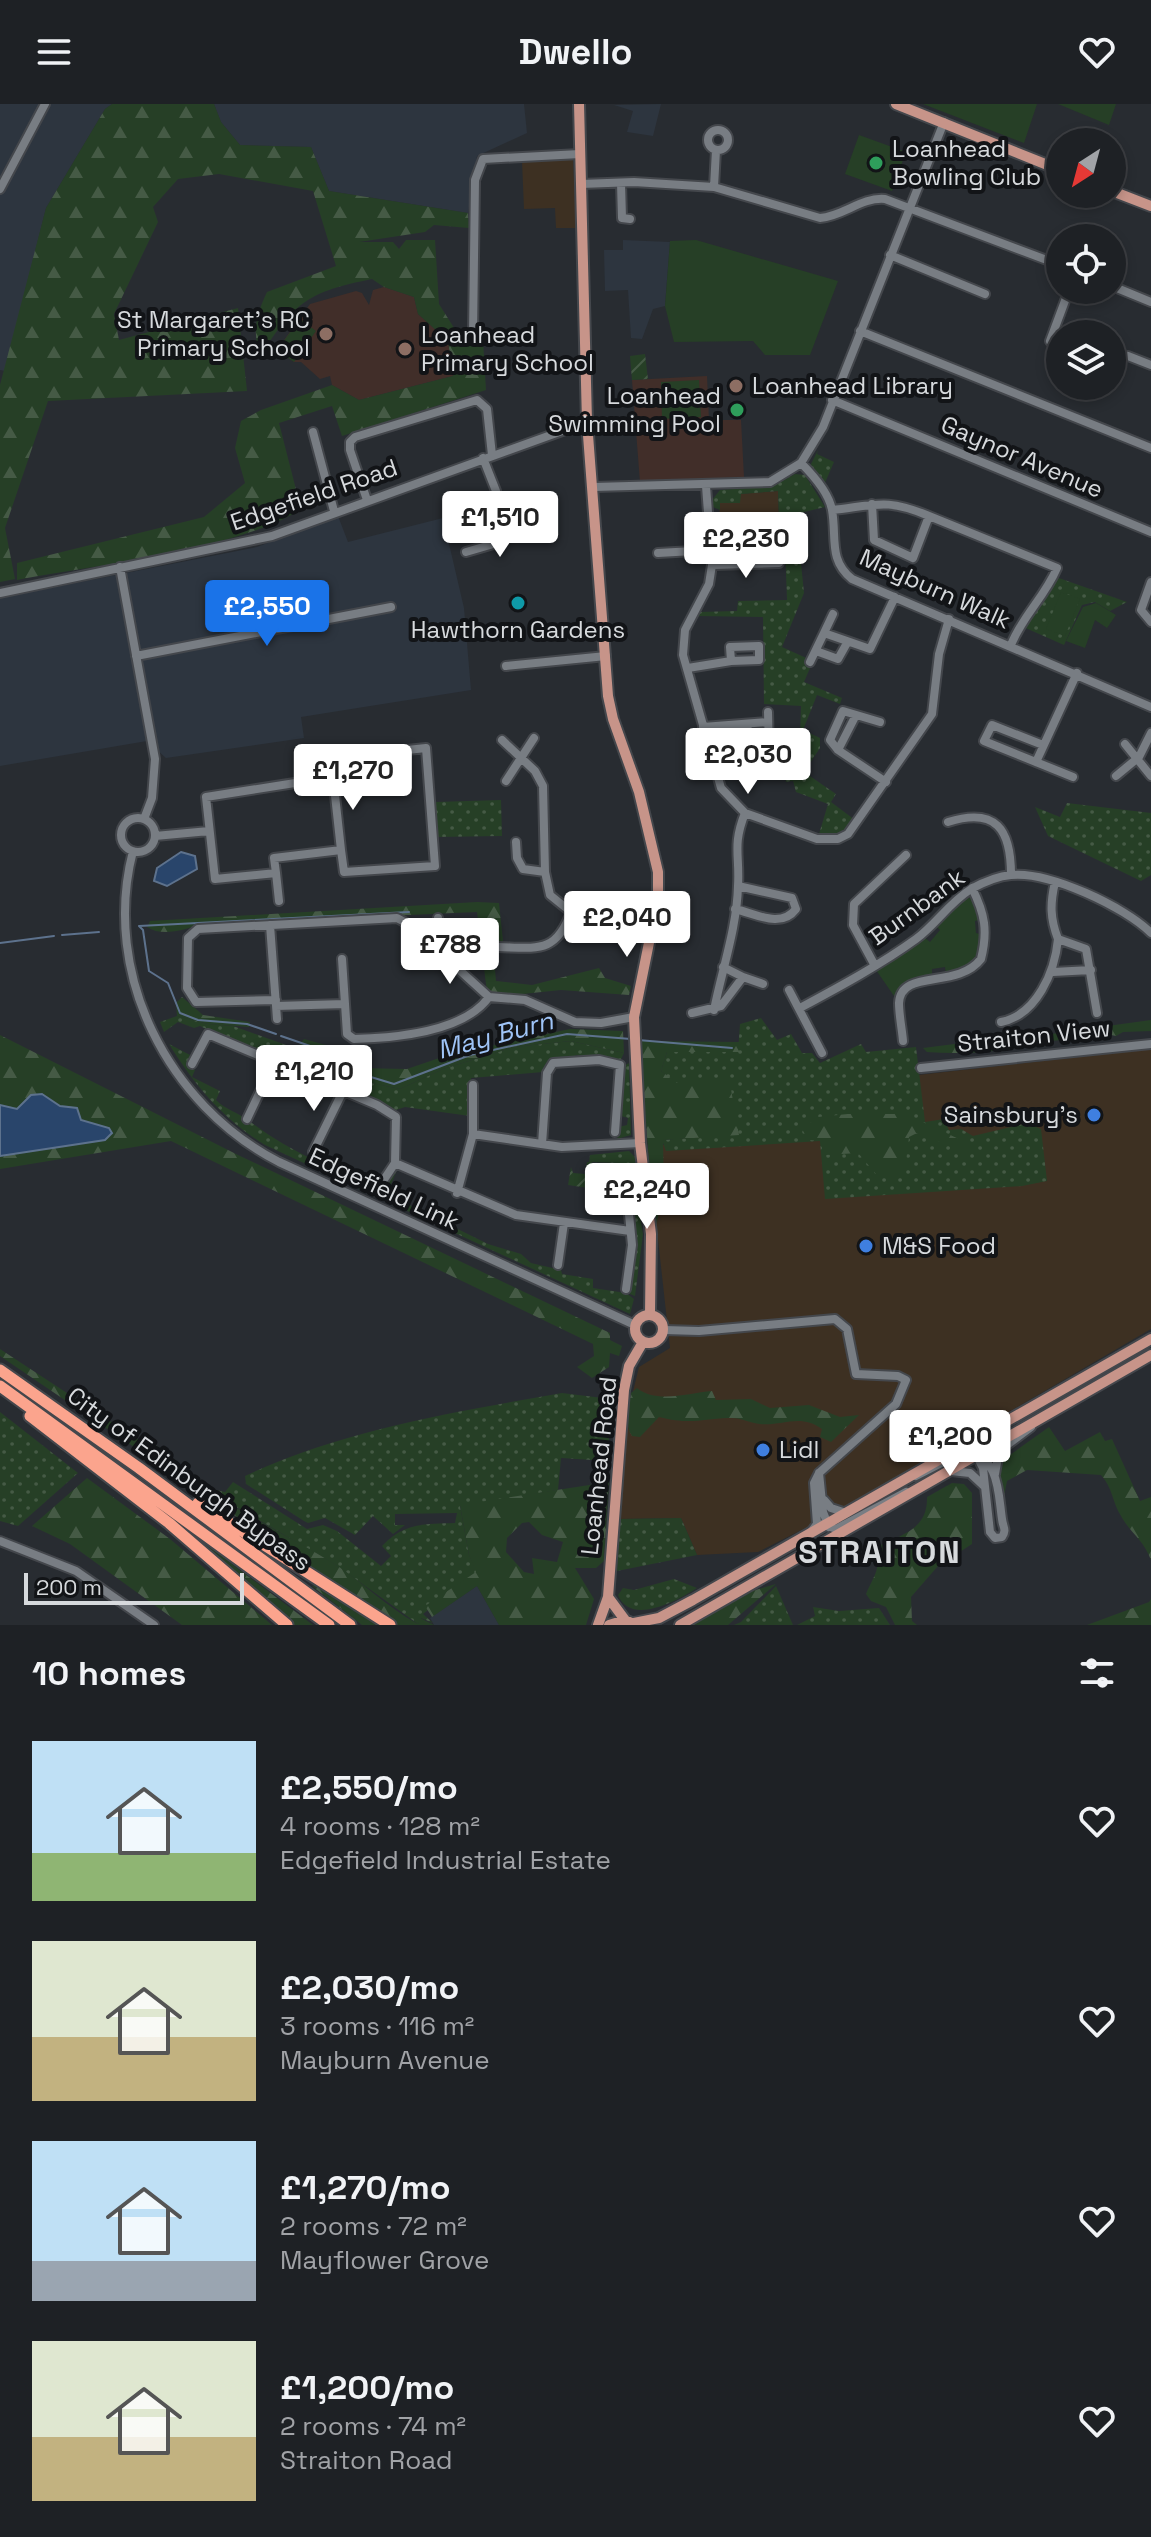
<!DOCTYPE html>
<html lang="en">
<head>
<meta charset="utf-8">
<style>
  body { margin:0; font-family:"Space Grotesk",sans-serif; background:#26292d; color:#f1f3f6; height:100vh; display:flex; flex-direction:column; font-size:30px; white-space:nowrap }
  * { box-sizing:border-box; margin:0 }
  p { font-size:26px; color:#a1a3a7 }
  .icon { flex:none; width:44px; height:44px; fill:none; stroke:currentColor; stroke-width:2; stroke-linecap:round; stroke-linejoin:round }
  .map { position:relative; height:1521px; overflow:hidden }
  .sheet { display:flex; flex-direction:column; background:#1e2125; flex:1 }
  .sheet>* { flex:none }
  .needle { width:52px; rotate:216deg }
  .tools { position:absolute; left:1046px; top:24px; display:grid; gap:16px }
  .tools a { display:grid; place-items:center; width:80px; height:80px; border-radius:50%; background:#1e2125; box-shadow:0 4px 12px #0003,0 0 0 2px #3c3e42; font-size:40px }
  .scale { position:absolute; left:24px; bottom:20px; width:220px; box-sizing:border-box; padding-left:8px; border:4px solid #d7dadd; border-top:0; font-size:22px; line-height:28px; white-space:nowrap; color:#d7dadd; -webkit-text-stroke:6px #121417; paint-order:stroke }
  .price { position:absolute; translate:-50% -68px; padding:0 18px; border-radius:8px; background:#fff; color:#222; font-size:26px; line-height:52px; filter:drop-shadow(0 2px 4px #0008) }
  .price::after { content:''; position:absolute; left:50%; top:48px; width:24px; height:18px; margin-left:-12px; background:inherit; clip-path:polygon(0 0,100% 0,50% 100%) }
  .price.current { background:#1a73e8; color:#fff }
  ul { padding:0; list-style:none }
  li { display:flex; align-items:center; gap:24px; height:200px; padding:0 32px }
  li span { display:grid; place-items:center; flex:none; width:224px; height:160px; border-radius:0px; color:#555 }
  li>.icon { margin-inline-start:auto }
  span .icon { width:96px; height:96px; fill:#fffc; stroke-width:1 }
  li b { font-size:34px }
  h2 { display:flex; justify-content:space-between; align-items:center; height:96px; padding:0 32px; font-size:34px }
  header { display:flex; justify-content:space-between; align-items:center; height:104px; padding:0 32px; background:#1e2125; font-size:36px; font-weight:600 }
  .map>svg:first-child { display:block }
</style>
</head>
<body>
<header><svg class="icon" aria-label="menu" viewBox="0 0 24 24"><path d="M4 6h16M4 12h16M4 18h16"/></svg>Dwello<svg class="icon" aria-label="heart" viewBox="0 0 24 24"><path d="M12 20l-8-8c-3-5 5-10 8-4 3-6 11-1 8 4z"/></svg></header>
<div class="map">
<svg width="1151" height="1521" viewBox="0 0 1151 1521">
  <defs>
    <pattern id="grass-dots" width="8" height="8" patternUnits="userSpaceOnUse" patternTransform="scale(2)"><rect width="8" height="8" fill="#263f26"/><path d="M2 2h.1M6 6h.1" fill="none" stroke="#455a45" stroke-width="1.8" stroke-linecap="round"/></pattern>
    <pattern id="forest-firs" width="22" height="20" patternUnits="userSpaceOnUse" patternTransform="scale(2)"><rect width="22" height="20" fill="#263f26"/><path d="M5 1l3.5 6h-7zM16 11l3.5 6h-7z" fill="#455a45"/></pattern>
    <pattern id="garden-furrows" width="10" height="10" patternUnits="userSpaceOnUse" patternTransform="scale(2)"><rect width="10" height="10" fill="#263f26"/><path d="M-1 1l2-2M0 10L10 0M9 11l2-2" fill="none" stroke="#455a45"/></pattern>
  </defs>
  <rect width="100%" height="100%" fill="#282c31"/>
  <!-- commercial -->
  <path fill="#3d3022" d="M573,54L576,124H556L555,104L524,105L522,57Z
    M778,387L779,415L720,417L719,399H740V390Z
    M1151,945V1225L839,1407L758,1448L697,1451L681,1414L619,1415L627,1312L639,1263L670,1244L648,1045L918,971Z"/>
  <!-- built -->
  <path fill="#2d353f" d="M0,0H112L105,5L46,104L5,267L0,266Z
    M214,0H524L527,29L477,52L468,109L329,87L311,43L240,41L221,18Z
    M661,0L653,32L627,28L633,7L614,1Z
    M623,136L670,138L665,202L653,205L642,235L631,234L628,186L605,187L604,146H623Z
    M338,412L348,438L443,414L464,504L471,586L301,613L304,634L166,654L147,637L0,662V494L257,443Z
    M477,1482L499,1521H434L430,1514Z"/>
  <!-- education -->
  <path fill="#412e29" d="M384,183L414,193L418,210L448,237L453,272L359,296L332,281L330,272L320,275L301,258H294L277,246L310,200L356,187L362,189L369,201L373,186Z
    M707,272L709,316H741L744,373L640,378L632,276Z"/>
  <!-- grass -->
  <path fill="url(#grass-dots)" d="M818,346L817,350L834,358L824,381L810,362Z
    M795,370L805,371L825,403L796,410L804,489L782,543L813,557L804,578L842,594L840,600L817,591L803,626L820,634V644L804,668L836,690L831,698L855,716C845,729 835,734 819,730L828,700L796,688L793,677L786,678L779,650L806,648L804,635L800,634L801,602L764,600L763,513L697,512L699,508L737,507L738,497L787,496L784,416L779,415L778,387L741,390L740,399H720V406L713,403L712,396L720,386L773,382Z
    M1056,473L1127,498L1110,507L1095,498L1082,501L1064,541L1021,522L1043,497Z
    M501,696L502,732L436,733L435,698Z
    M1067,699L1151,709V771L1141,777L1048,732L1035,703L1060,713Z
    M177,912L208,920L233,922L339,960L367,978L400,985L443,965L514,943L571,937L624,949L620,957L576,951L573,954H551L543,968L471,974L470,1012L405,1003L396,1006L297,959L231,937L200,922L194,924L178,918L164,928L160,918Z
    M761,914L777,936L791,930L802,949H812L820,959L861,940L866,948L916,943L925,1018L944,1015L949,1026L961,1025L973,1032L1027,1019L1041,1025L1047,1077L1022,1082L825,1095L820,1037L666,1047L662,1036L739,1030L661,967L667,948H738L740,920Z
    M169,940L192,952L188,961L195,966L192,973L220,987L216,996C226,1006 237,1008 248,1016C286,1046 334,1066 380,1087L397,1066L391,1080L395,1094L488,1140L521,1150L531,1159L561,1166L562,1170L593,1175V1184L626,1189L634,1195L630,1210L265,1041C223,1015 195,982 169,940Z
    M629,959L631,1031L617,1035L619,1023L627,1021L628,1014L621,1012L620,1006L624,962Z
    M629,1047L635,1053V1076H629L628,1067H620L619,1059L589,1058L590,1051Z
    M630,1089L636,1090L643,1130L635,1192L630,1190L637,1144Z
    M562,1289L611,1295L608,1357L561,1354L558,1386L460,1402L469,1451L477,1468L426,1502L428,1506L423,1510L433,1519L421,1514L418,1520L336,1461L202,1383L225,1388L233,1378L307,1425L323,1421L337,1427L381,1462L391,1452L382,1442C404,1418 427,1420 455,1419L457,1409L395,1410V1421H405L393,1430L373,1412L355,1431L325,1414L308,1419L304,1417L246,1380L245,1372C345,1325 455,1308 562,1289Z
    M0,1308L78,1369L18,1422L0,1417Z
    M681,1414L697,1451L617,1467L619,1415Z
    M674,1475L697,1484C674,1499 630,1521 618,1491L623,1484L634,1486Z
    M776,1482L793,1521H734L741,1518Z
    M813,1503L839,1507L879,1504L890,1521H797L815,1512Z"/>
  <!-- forest -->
  <path fill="url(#forest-firs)" fill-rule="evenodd" d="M112,0H214L221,18L240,41L311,43L329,87L468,109L469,124L434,121L425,128L359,138H393L399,145L406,136H435L439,200L461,235L483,236L486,286L342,332L332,302L279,319L301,405C242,445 91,462 17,476V459L204,413L245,379L235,344L241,317L261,306L332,281L359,296L453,272L448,237L418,210L414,193L384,183L372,175C308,188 296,197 260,252C252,226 256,212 267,188L336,162L313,87L219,70L178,75L153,103L158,118L114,210L119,236L238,204L247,287L48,297L5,424L15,475L0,478V281L46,104L105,5Z
    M477,798L499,799L503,837L493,842L496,877L532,881L599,864L605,874L631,882L629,891L561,886L503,892L487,888L477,808L201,820C184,826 162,833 147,823L150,817Z
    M182,893L203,911L250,918L249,923L208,920L177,912L176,899Z
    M1151,916V927L1123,928L1116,932L1101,929L1100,923Z
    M570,925L623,927L624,949L571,937L514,943L443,965L400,985L367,978L339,960L298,943L304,935L344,946L357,964L407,965L448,951Z
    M1085,926V931C1072,938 1056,935 1042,938C1005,948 965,951 927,948L923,944L994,935L1013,938L1017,934Z
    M0,931L236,1050L610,1229V1236L622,1242L619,1252L610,1249L609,1263L592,1274L577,1263L594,1252L593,1240L171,1037L0,1065Z
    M639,937L739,938V948H667L661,967L677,979L729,974L739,1031L663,1036L664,1085L655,1127Z
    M848,1010H906L963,1037L970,1050L917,1029L909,1033L905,1065L893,1074L876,1070L858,1049L825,1051L822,1037L808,1036L802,1025L818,1013Z
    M0,1245L137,1335C167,1339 182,1368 205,1384C245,1412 291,1433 333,1459C362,1477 386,1503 418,1520L420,1514L434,1521H396L0,1252Z
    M637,1284C656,1300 689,1289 712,1287L716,1296L751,1295L770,1304L809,1301L840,1313L859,1311L831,1338L820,1333L822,1325C801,1309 783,1322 760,1320C750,1319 740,1313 729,1314C700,1315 691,1321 659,1313L640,1333L632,1332C624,1321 629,1302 631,1289Z
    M1049,1323L1065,1347L1100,1328L1105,1337L1112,1335L1140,1397L1151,1393V1456C1143,1435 1131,1430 1121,1412C1112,1398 1113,1384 1101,1371L1027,1366L1007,1377L1004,1392L997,1366L1000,1358Z
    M87,1374L170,1435L272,1521H182L70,1440L32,1422Z
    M609,1378L604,1457L596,1464H575L594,1495L586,1521H499L477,1482L432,1513L425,1502L476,1468L469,1451L460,1401ZM529,1418L542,1431L563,1438L557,1458L532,1454L534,1470L524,1468L506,1448L507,1434L522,1419Z
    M952,1379L964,1380L972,1389V1440L938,1462L911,1493L912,1517L917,1521H895L886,1503L871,1497L866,1490C872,1474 883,1464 875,1444C902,1430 928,1426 927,1393Z
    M196,1433L313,1521H291L194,1436Z
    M776,1480L728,1521H691L752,1487Z
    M315,1481L379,1521H362L312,1482Z
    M1151,1495V1521H1087L1149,1498Z"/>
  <!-- park -->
  <path fill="#263f26" d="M923,0H1037L1024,39Z
    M1058,0H1116L1109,21Z
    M859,31L906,48L892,87L845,70Z
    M696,136L838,177L810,251H765L753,237L674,238L665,202L670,137Z
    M300,215L316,227L294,258L277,246Z
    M699,276L701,313L662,315L661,278Z
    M1061,488L1080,495L1065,532L1046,525Z
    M1096,499L1116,511L1107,524L1095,516L1085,544L1066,537L1083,503Z
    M967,793L974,796L982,815L975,817L976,829L983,831C977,860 973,861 946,871L945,863L932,865V871L911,876L894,892L876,866L924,833L930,838L940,826L936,822Z"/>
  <!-- garden -->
  <path fill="url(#garden-furrows)" d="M645,250L648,275L632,276L630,252Z
    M587,1058H592L588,1084L568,1081L571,1063L573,1069L585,1070Z"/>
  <!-- water -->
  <path fill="#29456b" stroke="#5d728d" stroke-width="2" d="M181,748L195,752L197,765L167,782L154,777L157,764Z
    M42,990L60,1002L77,1004L81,1016L109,1024L112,1029L105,1036L0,1052V1001L17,1005L31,991Z"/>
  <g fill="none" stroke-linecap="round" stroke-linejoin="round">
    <!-- stream -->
    <path stroke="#5d728d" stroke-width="2" d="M62,831L99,828
      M0,839L54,832
      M276,930L247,920L198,916L180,909L168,879L149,867L143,826L139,822L409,808
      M281,932L345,954L361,970L394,980L470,951L567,930L631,935
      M638,936L732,944"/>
    <!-- minor casing -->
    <g stroke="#44474c" stroke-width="12">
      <path id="minor" d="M708 36a10 10 0 1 1 20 0a10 10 0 1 1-20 0Z
        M621,79L622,114L630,115
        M581,80L634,78L714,83L820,114C844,112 861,93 885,95L1060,161
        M714,83L716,46
        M0,85L45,0
        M890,151L985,190
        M1112,182L1151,198
        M860,227L1151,344
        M473,231L475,76L483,55L580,50
        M1050,237L1069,186
        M1128,252L1151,261
        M832,296L1151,428
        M313,328L334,407
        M483,354L496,387L493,405L500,432
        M801,359C813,371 829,389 832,406C837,433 828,456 852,475L1151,603
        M706,382L712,461L709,480L685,526L683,551L721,684L745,709L817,735H838L848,730L932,610L939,550L949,515
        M594,383L770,378L801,359L823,323L944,18
        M367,396L350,346V338L355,333L477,296L487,305L492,351
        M872,400L874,436L913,454L929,412L1057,464C1044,494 1023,511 1011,541
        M832,406C876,401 887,394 929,412
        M466,448L497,439L500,432L525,429
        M658,449L711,446
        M712,461L779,459
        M120,463L155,655L152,694L144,715
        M1151,478L1141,506L1151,518
        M0,489L272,432L587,318
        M824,529L833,510
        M759,542V556L731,557L730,543Z
        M816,547L838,555L847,539
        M136,552L391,503
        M810,558L824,529L870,545L895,493
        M506,562L606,552
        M688,564L731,557
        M880,618L843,607L830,636L838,646L886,678
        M747,620L751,648L769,647L768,608
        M703,623L768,618
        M502,636L535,667L543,682L545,768L550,791L571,808L605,810L633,827L649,832
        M1125,640L1151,672
        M1043,641L992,621L984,637L1073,673
        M426,644L435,762L344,768L341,746L274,754L276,769L215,775L206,693L333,673L331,654Z
        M838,646L856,611
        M1036,658L1077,569
        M1116,672L1139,653L1151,629
        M333,673L341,746
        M506,677L534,634
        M121 731a17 17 0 1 1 34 0a17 17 0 1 1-34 0Z
        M948,718C996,703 1011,725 1011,771
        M155,732L209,727
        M516,738L517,754L523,765L545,768
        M133,747C101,870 168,1001 279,1058L635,1221
        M276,769L279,797
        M1055,778C1050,800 1050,814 1058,835L1086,845L1097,909
        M735,805C756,810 781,825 796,805L792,794L738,782
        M270,821L277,915
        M431,842L438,833V814
        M498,843C537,844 556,850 571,808
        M342,855L347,930L354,935C394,934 463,929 489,893
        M874,860L853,821L854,800L906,751
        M1053,868L1091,866
        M743,873L763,880
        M789,886L822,949
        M276,896L196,898L187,884L188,834L198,825L397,814L410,821L489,893L525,896L575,918L601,919L634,913
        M276,902L345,900
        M800,904C839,883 880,861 916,835C936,820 949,799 971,785C982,779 999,772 1011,771C1049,767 1125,803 1151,829
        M714,906C722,866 737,823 738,782C740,751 732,742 745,709
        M692,909L721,902L743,873L723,863
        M1001,918C1037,911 1055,867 1058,835
        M903,937C902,925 899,911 899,899C901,864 957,886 981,855C988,827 985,810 972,784
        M192,960L208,930L377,1001L396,1013L395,1059
        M921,964L1151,940
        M473,981V1030
        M247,1015L275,956
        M542,1040L547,969L553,959L599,956L620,961L615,1028
        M313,1048L344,985
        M395,1059L516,1111L630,1127
        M625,1069L632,1141L626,1185
        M379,1083L395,1059
        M457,1089L473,1030L562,1043L640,1039
        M558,1161L564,1119
        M664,1226L699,1227L835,1215L847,1225L856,1270L898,1272L906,1276L896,1300L819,1369L814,1379L817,1420L811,1428
        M951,1367L970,1369L984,1382
        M819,1369L823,1408L829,1423
        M995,1370L999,1347L1031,1323
        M916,1372L965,1347C1000,1353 998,1389 1002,1415C1003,1424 1007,1425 1002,1433L995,1434L990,1428L983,1364C976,1352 975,1344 982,1332
        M824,1396L831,1404L846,1409
        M823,1420L836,1425L906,1388
        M0,1437L76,1467L154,1521"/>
    </g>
    <!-- major casing -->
    <g stroke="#44474c" stroke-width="14">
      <path id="major" d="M579,0L587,318L608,592L613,615L639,688L658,768V794L634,913L640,1039L651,1130L650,1210
        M896,0L1060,66
        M1112,87L1151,102
        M635 1225a14 14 0 1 1 28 0a14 14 0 1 1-28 0Z
        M608,1493L625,1516
        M634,1519L659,1514L693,1496L1151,1235
        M598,1521L608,1493L624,1286L629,1262L643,1238
        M609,1521L625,1516L636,1521
        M680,1521L1151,1251"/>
    </g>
    <!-- highway casing -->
    <g stroke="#44474c" stroke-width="15">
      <path id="highway" d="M0,1266L139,1364L350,1521
        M0,1282L329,1521
        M30,1312L169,1419L287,1521
        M198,1399L390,1521"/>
    </g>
    <!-- minor -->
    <use href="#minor" stroke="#787d83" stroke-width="8"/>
    <!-- major -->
    <use href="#major" stroke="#c79489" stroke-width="10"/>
    <!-- highway -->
    <use href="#highway" stroke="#fba48d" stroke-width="11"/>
  </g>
  <!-- markers -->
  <g fill="#2e9e5b" stroke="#121417" stroke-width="3">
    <circle cx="876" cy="59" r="8"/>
    <circle cx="737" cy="306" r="8"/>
  </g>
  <g fill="#8d6e63" stroke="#121417" stroke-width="3">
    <circle cx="326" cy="230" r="8"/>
    <circle cx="405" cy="245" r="8"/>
    <circle cx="736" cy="282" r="8"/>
  </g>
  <circle fill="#0f9aa8" stroke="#121417" stroke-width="3" cx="518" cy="499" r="8"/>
  <g fill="#3f7fe0" stroke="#121417" stroke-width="3">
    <circle cx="1094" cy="1011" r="8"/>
    <circle cx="866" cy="1142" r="8"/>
    <circle cx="763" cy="1346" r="8"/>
  </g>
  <g text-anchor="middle" stroke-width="8" stroke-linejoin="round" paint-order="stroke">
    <!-- poi labels -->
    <g font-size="24" fill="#d7dadd" stroke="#121417" text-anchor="start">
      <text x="892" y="53">Loanhead<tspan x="892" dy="28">Bowling Club</tspan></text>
      <text x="310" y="224" text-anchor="end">St Margaret's RC<tspan x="310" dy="28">Primary School</tspan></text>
      <text x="421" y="239">Loanhead<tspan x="421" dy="28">Primary School</tspan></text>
      <text x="752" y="290">Loanhead Library</text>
      <text x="721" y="300" text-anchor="end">Loanhead<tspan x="721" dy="28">Swimming Pool</tspan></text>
      <text x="518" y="534" text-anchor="middle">Hawthorn Gardens</text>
      <text x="1078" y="1019" text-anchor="end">Sainsbury's</text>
      <text x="882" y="1150">M&amp;S Food</text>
      <text x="779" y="1354">Lidl</text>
    </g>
    <!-- street labels -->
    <g font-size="24" fill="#d7dadd" stroke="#121417">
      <text transform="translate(1022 353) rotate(23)" y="8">Gaynor Avenue</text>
      <text transform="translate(314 391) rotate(-19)" y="8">Edgefield Road</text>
      <text transform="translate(935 485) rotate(24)" y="8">Mayburn Walk</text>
      <text transform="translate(917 803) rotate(-36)" y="8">Burnbank</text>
      <text transform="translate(1034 932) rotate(-6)" y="8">Straiton View</text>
      <text transform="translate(384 1085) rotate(25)" y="8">Edgefield Link</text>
      <text transform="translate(599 1362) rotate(-84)" y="8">Loanhead Road</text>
      <text transform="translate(189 1375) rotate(36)" y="8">City of Edinburgh Bypass</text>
    </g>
    <!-- water labels -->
    <g font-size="26" font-style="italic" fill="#9fc4f7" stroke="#121417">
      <text transform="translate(495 931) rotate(-15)" y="9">May Burn</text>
    </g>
    <!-- district labels -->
    <g font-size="32" font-weight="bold" letter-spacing="2" fill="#d7dadd" stroke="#121417">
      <text x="880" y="1459">STRAITON</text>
    </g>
  </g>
</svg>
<div class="tools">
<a><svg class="needle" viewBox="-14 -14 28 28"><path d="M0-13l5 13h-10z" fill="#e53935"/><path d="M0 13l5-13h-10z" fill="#a1a3a7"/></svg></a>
<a><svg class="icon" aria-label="locate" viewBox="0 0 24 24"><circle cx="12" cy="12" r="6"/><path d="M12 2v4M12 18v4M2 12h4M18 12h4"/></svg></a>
<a><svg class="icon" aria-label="layers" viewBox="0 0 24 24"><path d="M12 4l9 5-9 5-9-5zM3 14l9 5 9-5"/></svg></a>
</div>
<div class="scale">200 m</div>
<b class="price" style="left:500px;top:455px">£1,510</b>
<b class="price" style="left:746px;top:476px">£2,230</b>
<b class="price current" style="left:267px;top:544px">£2,550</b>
<b class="price" style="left:748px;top:692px">£2,030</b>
<b class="price" style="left:353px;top:708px">£1,270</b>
<b class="price" style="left:627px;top:855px">£2,040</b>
<b class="price" style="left:450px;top:882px">£788</b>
<b class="price" style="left:314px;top:1009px">£1,210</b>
<b class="price" style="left:647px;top:1127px">£2,240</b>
<b class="price" style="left:950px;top:1374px">£1,200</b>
</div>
<section class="sheet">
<h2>10 homes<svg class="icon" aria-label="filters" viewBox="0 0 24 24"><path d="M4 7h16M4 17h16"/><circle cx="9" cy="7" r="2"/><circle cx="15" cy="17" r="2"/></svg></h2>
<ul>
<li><span style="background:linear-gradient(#bfe0f5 70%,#8fb573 0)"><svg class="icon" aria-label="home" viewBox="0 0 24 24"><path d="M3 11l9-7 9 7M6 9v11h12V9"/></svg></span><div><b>£2,550/mo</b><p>4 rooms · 128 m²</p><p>Edgefield Industrial Estate</p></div><svg class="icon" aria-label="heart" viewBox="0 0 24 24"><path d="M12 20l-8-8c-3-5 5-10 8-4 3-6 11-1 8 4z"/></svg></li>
<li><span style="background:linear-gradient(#dfe7d0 60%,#c2b280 0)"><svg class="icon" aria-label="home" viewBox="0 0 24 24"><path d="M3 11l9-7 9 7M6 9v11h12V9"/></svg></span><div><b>£2,030/mo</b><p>3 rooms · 116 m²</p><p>Mayburn Avenue</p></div><svg class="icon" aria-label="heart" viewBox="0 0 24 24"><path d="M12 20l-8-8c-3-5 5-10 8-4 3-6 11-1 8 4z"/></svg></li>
<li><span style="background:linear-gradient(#bfe0f5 75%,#9aa5b1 0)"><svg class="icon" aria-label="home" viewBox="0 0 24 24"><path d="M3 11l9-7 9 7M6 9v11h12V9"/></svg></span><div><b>£1,270/mo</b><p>2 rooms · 72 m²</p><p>Mayflower Grove</p></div><svg class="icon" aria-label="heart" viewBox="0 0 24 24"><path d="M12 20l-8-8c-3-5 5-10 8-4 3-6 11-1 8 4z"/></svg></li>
<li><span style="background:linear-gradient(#dfe7d0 60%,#c2b280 0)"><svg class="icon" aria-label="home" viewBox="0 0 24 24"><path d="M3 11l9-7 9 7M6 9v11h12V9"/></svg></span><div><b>£1,200/mo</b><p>2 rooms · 74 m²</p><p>Straiton Road</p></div><svg class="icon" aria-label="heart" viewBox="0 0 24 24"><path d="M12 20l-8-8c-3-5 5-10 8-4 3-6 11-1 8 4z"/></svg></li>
</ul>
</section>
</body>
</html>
